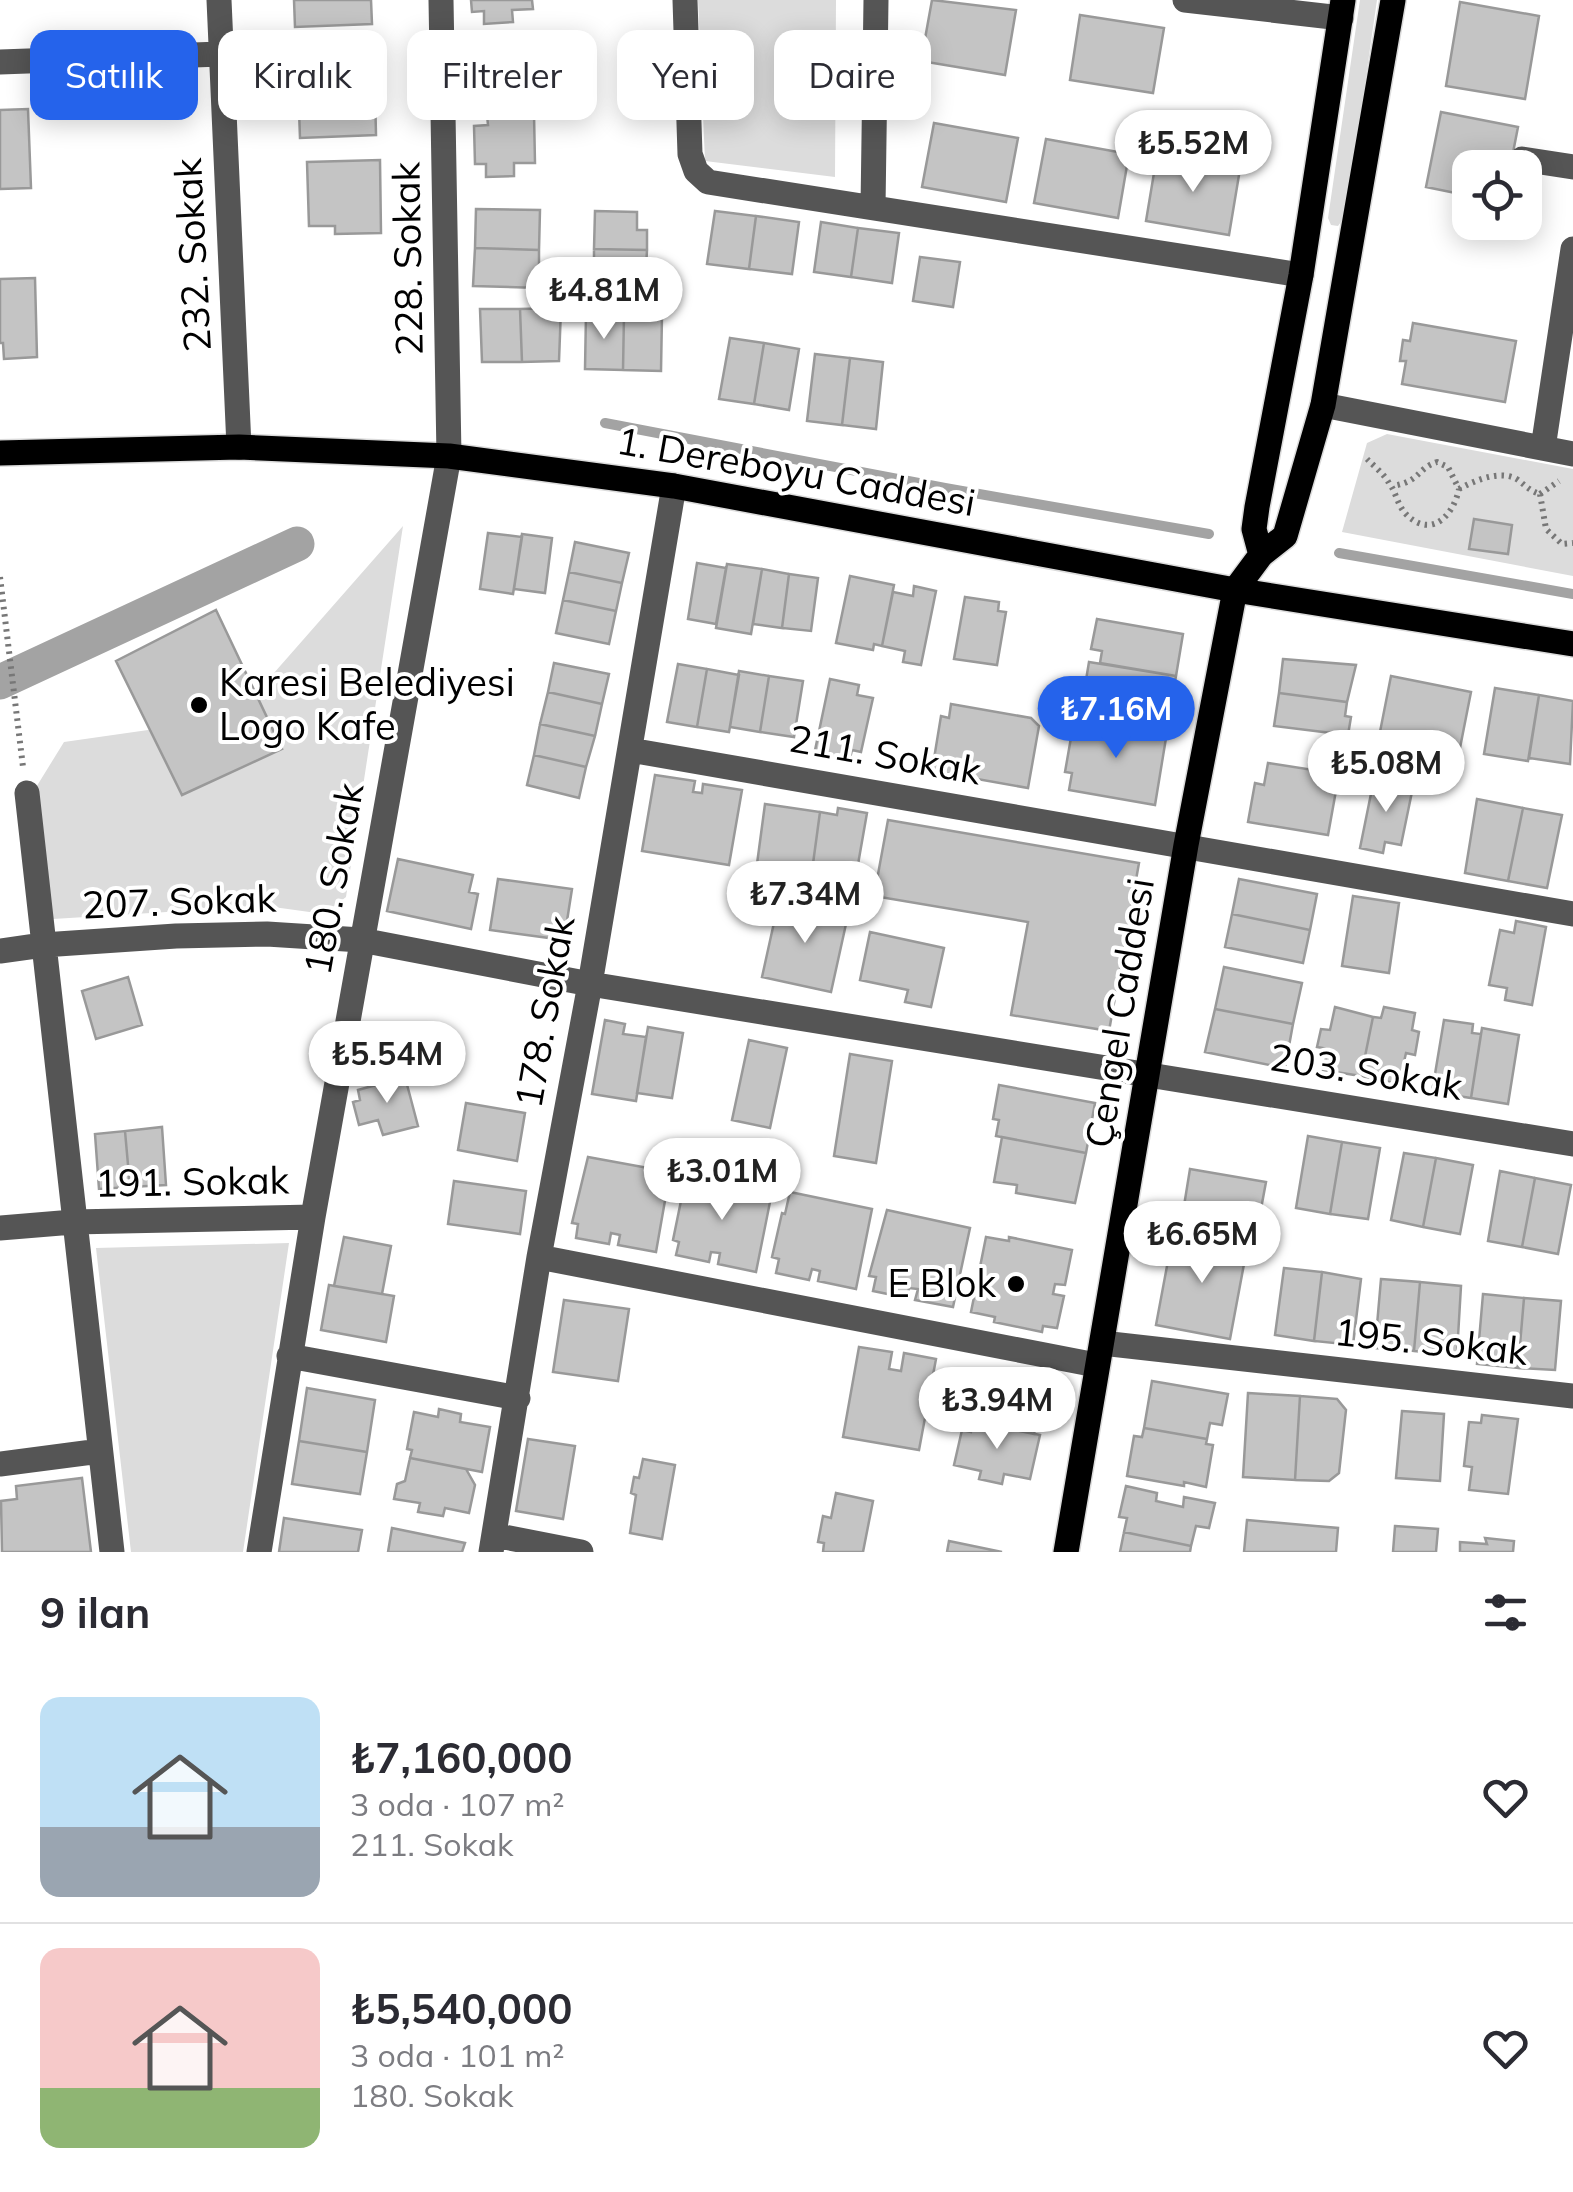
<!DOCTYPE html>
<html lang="tr">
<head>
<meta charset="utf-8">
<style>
  body { margin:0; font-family:Mulish,sans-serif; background:#f2f2f3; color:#2b2b33; height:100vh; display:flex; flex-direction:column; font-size:38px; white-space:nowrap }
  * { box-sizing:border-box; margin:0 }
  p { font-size:32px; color:#7c7c81 }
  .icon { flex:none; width:55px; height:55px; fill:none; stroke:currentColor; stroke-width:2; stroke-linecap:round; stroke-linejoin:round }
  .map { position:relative; height:1552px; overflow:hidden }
  .panel { display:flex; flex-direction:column; background:#fff; flex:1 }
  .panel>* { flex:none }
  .hud { position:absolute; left:30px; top:30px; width:1000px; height:90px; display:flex; gap:20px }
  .tools { position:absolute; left:1452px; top:150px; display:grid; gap:20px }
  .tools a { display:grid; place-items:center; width:90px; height:90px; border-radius:20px; background:#fff; box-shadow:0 5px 25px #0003; font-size:50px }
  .price { position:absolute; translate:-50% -85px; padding:0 22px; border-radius:35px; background:#fff; color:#222; font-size:32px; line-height:65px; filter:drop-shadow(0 2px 5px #0008) }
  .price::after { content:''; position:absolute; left:50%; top:60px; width:30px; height:22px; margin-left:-15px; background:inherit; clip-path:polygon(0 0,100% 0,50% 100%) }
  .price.current { background:#2563eb; color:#fff }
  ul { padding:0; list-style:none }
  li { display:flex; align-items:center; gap:30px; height:250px; padding:0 40px }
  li+li { border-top:2px solid #e1e1e2 }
  li span { display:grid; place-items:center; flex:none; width:280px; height:200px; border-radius:20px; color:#555 }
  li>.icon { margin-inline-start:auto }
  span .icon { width:120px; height:120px; fill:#fffc; stroke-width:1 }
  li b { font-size:42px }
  h2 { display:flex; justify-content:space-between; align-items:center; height:120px; padding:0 40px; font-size:42px }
  .tag { padding:0 35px; border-radius:20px; background:#fff; box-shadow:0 5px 25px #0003; font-size:35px; line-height:90px }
  .tag.current { background:#2563eb; color:#fff }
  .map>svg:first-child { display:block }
</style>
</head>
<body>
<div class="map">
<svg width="1573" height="1552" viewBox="0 0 1573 1552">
  <rect width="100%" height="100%" fill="#fff"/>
  <!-- green -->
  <path fill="#dcdcdc" d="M698,0H836L835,177L705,161Z
    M1360,0H1377L1346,215L1338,226L1331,225L1328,218Z
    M1387,434L1573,469V576L1342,532L1367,443Z
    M403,526L346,897L324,914L266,906L53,919L35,789L64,742L148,730L217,738Z
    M289,1243L243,1552H131L96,1248Z"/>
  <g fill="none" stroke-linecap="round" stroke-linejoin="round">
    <!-- stream -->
    <path stroke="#a3a3a3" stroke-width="10" d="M605,423L945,488L1209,534
      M1339,553L1573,594"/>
    <!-- canal -->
    <path stroke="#a3a3a3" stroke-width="35" d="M0,682L297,544"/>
  </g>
  <!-- building -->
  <path fill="#c4c4c4" stroke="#999" stroke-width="2.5" d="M294,0H371L372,24L295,27Z
    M471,0H532L533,9L512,10L513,22L484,24V11L472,12Z
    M932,0L1016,10L1005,75L921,61Z
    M1460,2L1539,16L1525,99L1446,86Z
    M1080,15L1164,28L1153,93L1070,80Z
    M374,50L376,135L300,138L297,53Z
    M514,52V65H533L534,114L487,115V107H472L471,70H481V53Z
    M28,109L31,188L0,189V110Z
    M1441,112L1518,127L1510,168H1470V196L1426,187Z
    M534,114L535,163H514V176L486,177V164H475L474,126L488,125L487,115Z
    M934,123L1018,138L1006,202L922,187Z
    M1046,139L1129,154L1118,218L1034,203Z
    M1157,155L1240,169L1229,235L1146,221Z
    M380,160L381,233L335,234V226H309L307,162Z
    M476,209L540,210L539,250L475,248Z
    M595,211L637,212V230H647V250L594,249Z
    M715,211L756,216L749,269L707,264Z
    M756,216L799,222L792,274L749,269Z
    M821,222L858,228L851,277L814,272Z
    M858,228L899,233L892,283L851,277Z
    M475,248L539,250V288L473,286Z
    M594,249L647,250L645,287H594Z
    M920,257L960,262L953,307L913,301Z
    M35,278L37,357L4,359L3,343H0V279Z
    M561,308L559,361L522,362L520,309Z
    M480,309H520L522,362H482Z
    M586,314L624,315L623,370L585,369Z
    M624,315H662L661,371L623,370Z
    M1413,323L1516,341L1505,402L1402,384L1406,361H1400L1403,340L1410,341Z
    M730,338L764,343L754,404L719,399Z
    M764,343L799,349L789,410L754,404Z
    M815,354L850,358L842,425L807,421Z
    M850,358L883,362L876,429L842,425Z
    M1474,519L1512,525L1508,554L1469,549Z
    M488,533L522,537L513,594L480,589Z
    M522,534L552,538L545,593L514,589Z
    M575,542L629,553L622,583L569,572Z
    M697,563L726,568L716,624L688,619Z
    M727,564L762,569L751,634L716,628Z
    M762,569L789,574L782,628L753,624Z
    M569,572L622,583L616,611L563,600Z
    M789,574L818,578L811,631L782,628Z
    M850,576L894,585L882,646L874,644L873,650L836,643Z
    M914,586L936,591L921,665L903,662L905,651L882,646L893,592L913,596Z
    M965,597L999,602L998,611L1006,612L997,665L954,659Z
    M563,600L616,611L609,644L556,633Z
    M216,610L282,749L182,795L116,661Z
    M1097,619L1183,634L1176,676L1100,663L1102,651L1091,649Z
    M1283,659L1356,665L1347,702L1279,693Z
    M1089,662L1176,676L1169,713L1083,698Z
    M554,663L609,674L602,704L548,692Z
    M678,664L707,669L697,727L667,722Z
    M707,669L739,675L729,732L697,727Z
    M739,671L769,676L760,732L730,727Z
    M769,676L803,681L794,737L760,732Z
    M1391,676L1471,692L1458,758L1378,742Z
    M830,679L859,685L857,695L873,698L861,752L852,750L849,762L814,755Z
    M1495,688L1539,695L1528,761L1484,754Z
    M548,692L602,704L595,736L540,724Z
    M1279,693L1347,702L1345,716L1351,717L1348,735L1274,726Z
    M1539,695L1573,701L1570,764L1529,758Z
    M951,704L1031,718L1039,726L1028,788L932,771L941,716L949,718Z
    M1082,718L1167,732L1155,805L1069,790L1072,773L1065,772L1072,732L1080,733Z
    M540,724L595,736L586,767L534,755Z
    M534,755L586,767L579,798L527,785Z
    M1268,763L1339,774L1328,835L1248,822L1255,783L1264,785Z
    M655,775L695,781L693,792L702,793L703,784L742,790L729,865L642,851Z
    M1374,779L1413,787L1401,845L1385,842L1383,853L1360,848Z
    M1477,799L1523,808L1508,881L1465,873Z
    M765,804L820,812L812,871L757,864Z
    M838,808L867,813L857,870L851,869L848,886L825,882L827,872L812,871L820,812L837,815Z
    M1523,808L1562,815L1547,888L1508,881Z
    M888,820L1139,863L1109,1031L1011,1015L1028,922L874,896Z
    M398,859L473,875L469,892L478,894L471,929L387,911Z
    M498,879L572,889L564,940L490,930Z
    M1239,879L1317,894L1310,930L1232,914Z
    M1353,896L1399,903L1389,973L1342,966Z
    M779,900L848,915L831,992L762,977Z
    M1232,914L1310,930L1303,963L1225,947Z
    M1516,921L1546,927L1532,1005L1505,1000L1507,988L1489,985L1500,930L1514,933Z
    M870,932L944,948L931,1007L905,1002L908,990L860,980Z
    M1224,967L1302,983L1293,1024L1215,1009Z
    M128,977L142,1025L96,1039L82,991Z
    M1335,1007L1373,1017L1361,1076L1323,1070L1328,1049L1317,1047L1321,1029L1330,1030Z
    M1384,1007L1415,1013L1412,1030L1419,1032L1415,1055L1406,1053L1399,1084L1361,1076L1373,1017L1381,1018Z
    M1215,1009L1293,1024L1285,1068L1205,1052Z
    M605,1020L625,1024L623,1034L646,1037L636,1101L592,1094Z
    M1444,1020L1473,1024L1472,1033L1481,1034L1471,1098L1432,1092Z
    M648,1027L683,1033L672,1098L637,1093Z
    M1482,1028L1519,1035L1508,1104L1471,1098Z
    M749,1040L787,1048L770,1128L732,1120Z
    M850,1054L892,1061L876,1163L834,1156Z
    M405,1077L418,1126L383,1135L378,1120L359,1125L353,1102L360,1100L358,1090Z
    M999,1085L1095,1103L1086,1153L996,1136L999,1120L993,1119Z
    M466,1103L525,1113L517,1161L458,1150Z
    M162,1127L166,1185L130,1187L125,1131Z
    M125,1131L130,1187L99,1189L95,1134Z
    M1308,1136L1342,1142L1330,1214L1296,1208Z
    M1002,1137L1086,1153L1075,1203L1016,1193L1017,1185L994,1182Z
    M1342,1142L1380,1148L1368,1219L1330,1214Z
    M1404,1153L1436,1158L1423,1227L1391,1220Z
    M588,1157L670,1172L656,1252L618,1245L620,1235L611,1233L609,1244L576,1238L578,1224L572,1223Z
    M1436,1158L1473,1165L1460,1234L1423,1227Z
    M1190,1169L1266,1182L1258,1225L1183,1212Z
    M1500,1171L1535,1178L1522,1247L1488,1241Z
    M690,1175L772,1192L756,1272L718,1264L720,1253L711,1252L709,1262L676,1255L679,1242L673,1240L682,1196L686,1197Z
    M1535,1178L1571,1185L1558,1254L1522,1247Z
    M454,1181L526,1191L520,1234L448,1224Z
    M790,1192L872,1209L856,1289L818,1281L820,1271L812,1269L809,1280L776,1273L779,1259L772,1257L782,1213L785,1214Z
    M887,1210L970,1228L953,1307L915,1300L918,1289L909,1288L907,1298L873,1291L876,1277L869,1276Z
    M1173,1234L1247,1248L1230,1339L1156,1325Z
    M344,1237L391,1246L382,1294L334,1286Z
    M986,1237L1009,1241V1237L1072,1250L1065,1285L1055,1284L1053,1294L1064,1296L1057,1328L1043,1326L1042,1332L994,1322L995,1317L971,1312Z
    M1284,1268L1322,1272L1314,1341L1275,1335Z
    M1322,1272L1361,1279L1353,1345L1314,1341Z
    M1381,1279L1420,1282L1414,1351L1375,1348Z
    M1420,1282L1461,1286L1457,1354L1414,1351Z
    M329,1285L394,1296L386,1342L321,1330Z
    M1483,1294L1524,1298L1518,1368L1477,1364Z
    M1524,1298L1561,1301L1555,1370L1518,1368Z
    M564,1300L629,1309L618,1381L553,1372Z
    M859,1347L892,1352L889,1369L901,1371L904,1353L936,1359L919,1450L843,1437Z
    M993,1380L1051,1392L1046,1417L1038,1415L1034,1434L959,1418L967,1382L991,1388Z
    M1152,1381L1228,1394L1222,1425L1210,1423L1207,1439L1144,1428Z
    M307,1388L375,1400L367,1452L299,1441Z
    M1248,1393L1300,1396L1295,1480L1243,1477Z
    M1300,1396L1337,1399L1346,1410L1339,1473L1329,1481L1295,1480Z
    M439,1409L461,1414L460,1422L490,1427L482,1472L410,1458L412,1450L407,1449L414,1412L438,1417Z
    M1402,1411L1444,1414L1440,1481L1396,1478Z
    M1482,1415L1518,1419L1508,1494L1469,1490L1472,1467L1464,1466L1469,1422L1481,1423Z
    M973,1421L1040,1435L1030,1479L1004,1474L1002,1484L979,1479L981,1471L954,1465L962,1430L971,1432Z
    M1144,1428L1207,1439L1206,1444L1213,1445L1206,1487L1184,1482V1486L1127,1476L1134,1436L1142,1437Z
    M528,1439L575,1446L563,1519L516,1511Z
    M299,1441L367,1452L360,1494L292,1484Z
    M410,1458L466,1469L475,1485L469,1513L445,1508L443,1516L418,1512L420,1503L394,1499L397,1484L405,1481Z
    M643,1459L675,1465L662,1539L630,1533L636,1495L631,1493L634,1477L639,1478Z
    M82,1478L91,1552H2L1,1501L17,1499L16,1486Z
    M1126,1486L1157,1493L1156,1501L1183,1507L1184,1497L1215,1503L1209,1528L1196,1526L1191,1546L1124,1532L1127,1518L1119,1517Z
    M836,1493L873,1501L863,1552H823L824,1543L818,1542L823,1516L831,1518Z
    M284,1518L362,1530L358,1552H279Z
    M1247,1520L1338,1528L1336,1552H1244Z
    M1395,1526L1438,1529L1436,1552H1393Z
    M392,1528L465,1543L462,1552H388Z
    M1124,1532L1191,1546L1190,1552H1120Z
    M1485,1538L1514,1541L1513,1552H1460V1542L1487,1544Z
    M949,1541L1002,1552H947Z"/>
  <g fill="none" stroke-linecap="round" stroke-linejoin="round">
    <!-- major casing -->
    <g stroke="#dbdbdb" stroke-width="28">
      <path id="major" d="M0,453L239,447L449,456L674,486L1235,590L1573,644
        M1261,555L1254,529L1257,507L1301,275L1343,0
        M1066,1552L1186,845L1235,590L1261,555L1285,536L1323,405L1393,0"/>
    </g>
    <!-- path -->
    <path stroke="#777" stroke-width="6" stroke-dasharray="2.5 5" stroke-linecap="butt" d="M1367,459C1374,466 1384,474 1389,483C1397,493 1397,507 1409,517C1434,538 1454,513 1459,489L1448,467L1437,462C1416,469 1421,481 1393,486
      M1459,489C1475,480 1502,469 1518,480C1526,486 1530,491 1540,494
      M1540,494L1546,529L1562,544L1573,543
      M1540,494L1559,481
      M0,577L23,767"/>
    <!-- minor -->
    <path stroke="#555" stroke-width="25" d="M219,0L239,447
      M685,0L690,154L696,171L708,182L1301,275
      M1185,0L1341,18
      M0,62L221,54
      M1522,159L1573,167
      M873,207L876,0
      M1323,405L1573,454
      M1543,448L1573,249
      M630,750L1573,914
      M27,793L112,1552
      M0,951L43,945L176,936L267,934L361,940L590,984L1573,1144
      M0,1228L73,1222L313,1217
      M539,1257L1096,1365
      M1102,1343L1573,1396
      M289,1356L518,1398
      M0,1464L100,1451
      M494,1535L581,1552
      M259,1552L313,1217L449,456L441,0
      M491,1552L539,1257L590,984L674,486"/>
    <!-- major -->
    <use href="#major" stroke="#000" stroke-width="25"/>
  </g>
  <!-- markers -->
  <g fill="#000" stroke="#fff" stroke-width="4">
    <circle cx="199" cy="705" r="10"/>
    <circle cx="1016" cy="1284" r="10"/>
  </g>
  <g text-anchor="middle" stroke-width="8" stroke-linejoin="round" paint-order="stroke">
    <!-- street labels -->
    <g font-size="38" fill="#000" stroke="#fff">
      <text transform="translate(193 255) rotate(-93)" y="13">232. Sokak</text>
      <text transform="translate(408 259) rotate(-91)" y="13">228. Sokak</text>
      <text transform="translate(796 472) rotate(10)" y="13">1. Dereboyu Caddesi</text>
      <text transform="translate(885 755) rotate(10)" y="13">211. Sokak</text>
      <text transform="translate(334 879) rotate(-80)" y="13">180. Sokak</text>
      <text transform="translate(179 902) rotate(-2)" y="13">207. Sokak</text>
      <text transform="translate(545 1012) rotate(-80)" y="13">178. Sokak</text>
      <text transform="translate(1120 1013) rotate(-81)" y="13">Çengel Caddesi</text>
      <text transform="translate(1366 1072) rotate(9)" y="13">203. Sokak</text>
      <text transform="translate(192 1182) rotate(-1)" y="13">191. Sokak</text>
      <text transform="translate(1431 1342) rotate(6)" y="13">195. Sokak</text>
    </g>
    <!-- poi labels -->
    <g font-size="38" fill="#000" stroke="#fff" text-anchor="start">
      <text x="219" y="696">Karesi Belediyesi<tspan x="219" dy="44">Logo Kafe</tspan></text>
      <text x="996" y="1297" text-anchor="end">E Blok</text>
    </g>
  </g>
</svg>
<div class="tools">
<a><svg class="icon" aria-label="locate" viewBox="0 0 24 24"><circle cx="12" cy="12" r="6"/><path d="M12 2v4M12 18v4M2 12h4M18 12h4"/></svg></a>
</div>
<b class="price" style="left:1193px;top:195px">₺5.52M</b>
<b class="price" style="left:604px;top:342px">₺4.81M</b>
<b class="price current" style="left:1116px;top:761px">₺7.16M</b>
<b class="price" style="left:1386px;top:815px">₺5.08M</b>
<b class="price" style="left:805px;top:946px">₺7.34M</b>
<b class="price" style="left:387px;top:1106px">₺5.54M</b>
<b class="price" style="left:722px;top:1223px">₺3.01M</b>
<b class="price" style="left:1202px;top:1286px">₺6.65M</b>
<b class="price" style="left:997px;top:1452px">₺3.94M</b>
<div class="hud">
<a class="tag current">Satılık</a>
<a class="tag">Kiralık</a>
<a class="tag">Filtreler</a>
<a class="tag">Yeni</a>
<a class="tag">Daire</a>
</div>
</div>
<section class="panel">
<h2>9 ilan<svg class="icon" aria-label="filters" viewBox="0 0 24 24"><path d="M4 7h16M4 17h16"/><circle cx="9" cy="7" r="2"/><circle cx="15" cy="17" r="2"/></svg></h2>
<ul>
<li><span style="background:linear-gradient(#bfe0f5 65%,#9aa5b1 0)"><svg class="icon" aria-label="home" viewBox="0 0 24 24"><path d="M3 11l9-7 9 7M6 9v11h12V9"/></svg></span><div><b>₺7,160,000</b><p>3 oda · 107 m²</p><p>211. Sokak</p></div><svg class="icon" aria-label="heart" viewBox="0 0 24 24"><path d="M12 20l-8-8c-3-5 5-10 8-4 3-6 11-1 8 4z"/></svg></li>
<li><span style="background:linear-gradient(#f6c9c9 70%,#8fb573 0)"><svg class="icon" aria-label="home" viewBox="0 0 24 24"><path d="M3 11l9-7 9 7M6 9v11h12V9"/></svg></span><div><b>₺5,540,000</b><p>3 oda · 101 m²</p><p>180. Sokak</p></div><svg class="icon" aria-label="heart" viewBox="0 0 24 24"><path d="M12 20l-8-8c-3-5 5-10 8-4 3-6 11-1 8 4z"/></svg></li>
</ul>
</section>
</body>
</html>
